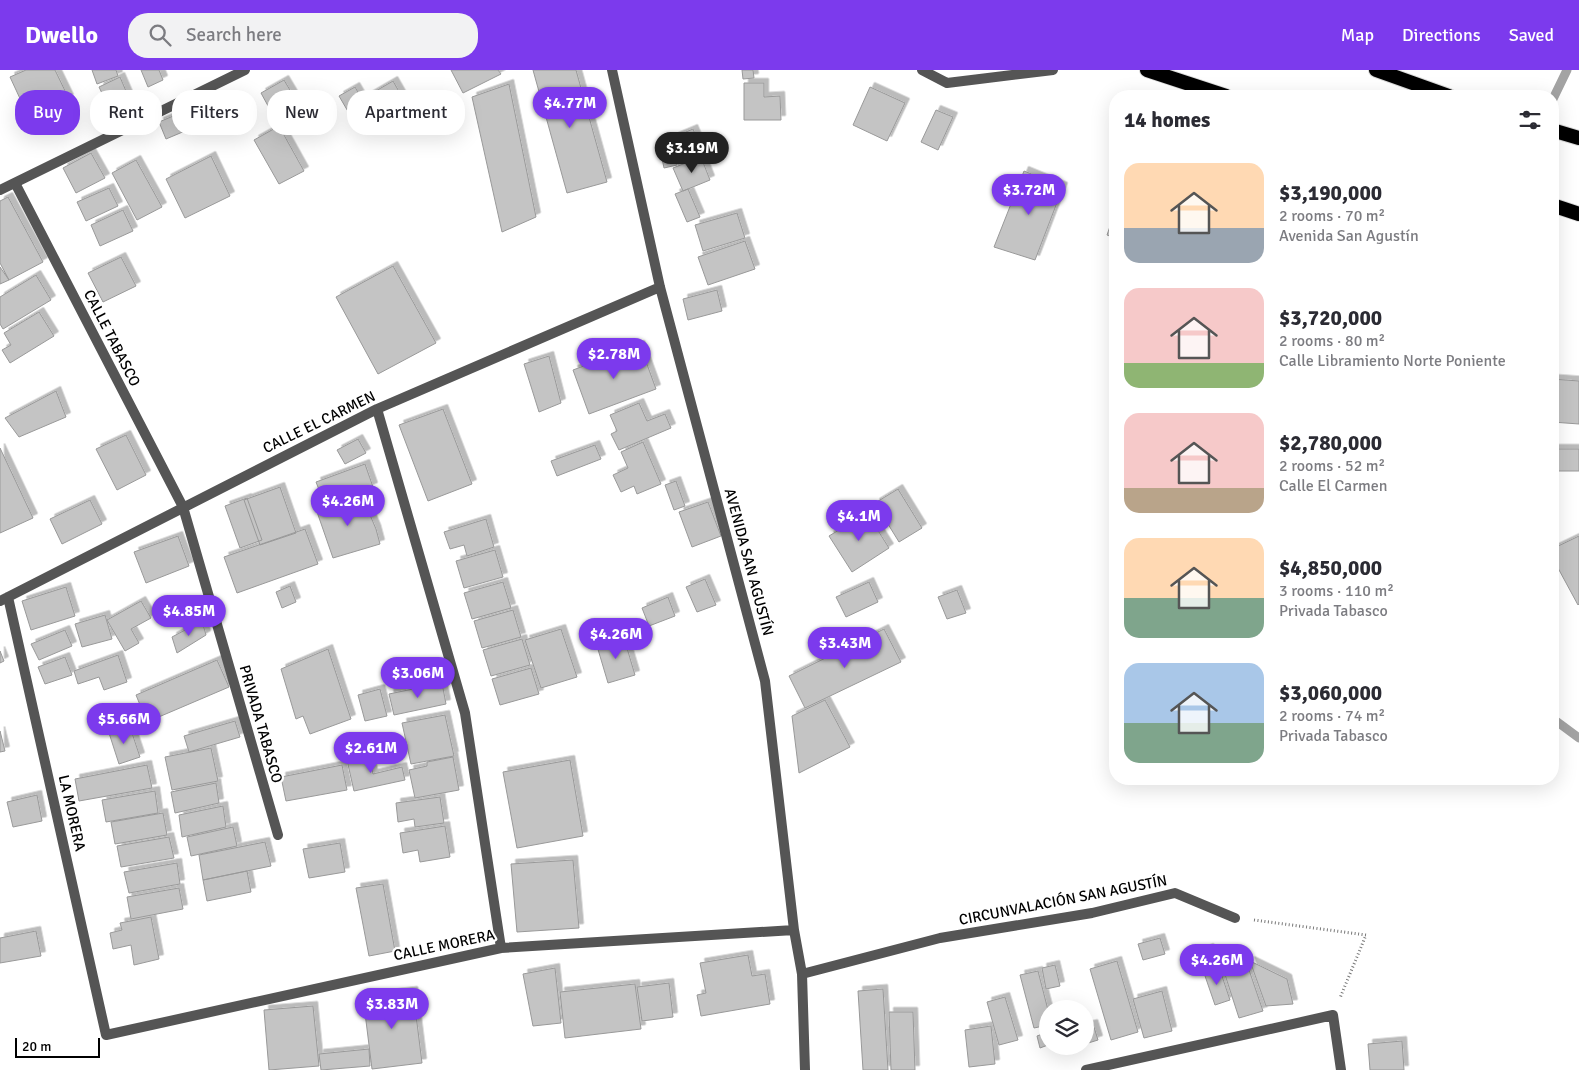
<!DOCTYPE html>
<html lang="en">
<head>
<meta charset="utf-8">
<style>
  body { margin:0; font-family:Signika,sans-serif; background:#f2f2f3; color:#2b2b33; height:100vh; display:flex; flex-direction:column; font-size:19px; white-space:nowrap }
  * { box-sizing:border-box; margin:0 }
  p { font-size:16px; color:#7c7c81 }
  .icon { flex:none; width:28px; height:28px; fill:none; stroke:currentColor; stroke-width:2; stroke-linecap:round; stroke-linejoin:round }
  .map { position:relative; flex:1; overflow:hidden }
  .drawer { position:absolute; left:1109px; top:20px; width:450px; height:695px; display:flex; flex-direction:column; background:#fff; border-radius:20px; box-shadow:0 5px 20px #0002 }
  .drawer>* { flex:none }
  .banner { position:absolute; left:15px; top:20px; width:475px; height:45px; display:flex; gap:10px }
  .buttons { position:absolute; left:1039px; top:930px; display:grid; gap:10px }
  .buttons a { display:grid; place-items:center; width:55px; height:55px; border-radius:50%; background:#fff; box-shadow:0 5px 20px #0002; font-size:25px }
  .scale { position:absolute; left:15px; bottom:12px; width:85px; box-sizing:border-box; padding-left:5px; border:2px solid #000; border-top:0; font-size:14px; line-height:18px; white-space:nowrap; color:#000; -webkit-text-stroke:4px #fff; paint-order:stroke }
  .price { position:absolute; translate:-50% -42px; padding:0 11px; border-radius:18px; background:#7c3aed; color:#fff; font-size:16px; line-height:32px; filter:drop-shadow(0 1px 2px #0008) }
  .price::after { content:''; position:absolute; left:50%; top:30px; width:15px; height:11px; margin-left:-8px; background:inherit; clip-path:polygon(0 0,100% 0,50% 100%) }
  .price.current { background:#222; color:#fff }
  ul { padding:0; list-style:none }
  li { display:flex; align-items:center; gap:15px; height:125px; padding:0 15px }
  li span { display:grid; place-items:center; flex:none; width:140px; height:100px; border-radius:15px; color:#555 }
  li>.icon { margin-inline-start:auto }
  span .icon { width:60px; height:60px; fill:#fffc; stroke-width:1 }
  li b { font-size:21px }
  h2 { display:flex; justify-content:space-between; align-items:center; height:60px; padding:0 15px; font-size:21px }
  .tag { padding:0 18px; border-radius:20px; background:#fff; box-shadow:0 5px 20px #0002; font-size:18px; line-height:45px }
  .tag.current { background:#7c3aed; color:#fff }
  header { display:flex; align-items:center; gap:30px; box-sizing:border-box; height:70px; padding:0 25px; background:#7c3aed; color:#fff }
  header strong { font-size:24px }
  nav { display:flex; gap:28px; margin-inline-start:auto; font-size:18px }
  .search { width:350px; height:45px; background:#f2f2f3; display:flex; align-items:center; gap:12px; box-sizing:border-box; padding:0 18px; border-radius:20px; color:#7c7c81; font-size:19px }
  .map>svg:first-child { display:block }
</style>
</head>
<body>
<header>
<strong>Dwello</strong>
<div class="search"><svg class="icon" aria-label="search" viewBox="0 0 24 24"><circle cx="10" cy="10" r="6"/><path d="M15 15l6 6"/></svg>Search here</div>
<nav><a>Map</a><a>Directions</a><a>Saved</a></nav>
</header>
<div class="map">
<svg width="1579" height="1000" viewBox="0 0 1579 1000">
  <defs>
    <filter id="shadow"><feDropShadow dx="4.5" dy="-4.5" stdDeviation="0" flood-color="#0004"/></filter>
  </defs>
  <rect width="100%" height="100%" fill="#fff"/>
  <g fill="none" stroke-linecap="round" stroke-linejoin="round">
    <!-- stream -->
    <path stroke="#a3a3a3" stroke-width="9" d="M1552,31L1567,0
      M1552,648L1579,668"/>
  </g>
  <!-- building -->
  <path fill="#c4c4c4" stroke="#999" filter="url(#shadow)" d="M26,0H55L69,29L29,48L10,7Z
    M92,0H116L118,6L97,14Z
    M141,0H159L163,10L148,17Z
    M451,0H498L501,4L463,23Z
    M533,0H576L607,112L567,123Z
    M742,0H753L754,8L743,9Z
    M120,7L129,28L109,38L99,17Z
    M284,10L303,42L279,56L261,23Z
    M393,11L401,25L369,43L375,54L360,62L339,26L355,17L362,29Z
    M744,13H764V27L780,26L781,50H744Z
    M509,14L536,147L502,162L472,27Z
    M870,17L905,33L887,71L853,55Z
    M936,40L953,47L938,80L921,72Z
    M178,44L185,61L166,69L159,52Z
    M279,56L304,101L279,114L254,70Z
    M693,59L703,83L683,90L674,67Z
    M673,76L677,95L664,98L660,79Z
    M91,83L105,108L76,123L63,98Z
    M211,86L230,126L185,148L166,109Z
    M701,87L710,110L683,121L673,98Z
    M136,90L162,137L137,150L112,103Z
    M1024,101L1063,117L1035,190L994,177Z
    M109,118L118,136L86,151L77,132Z
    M688,119L700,147L687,152L675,124Z
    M8,127L43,192L9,210L0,193V131Z
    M123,140L133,161L100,176L91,155Z
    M1115,142V168L1107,165Z
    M737,143L745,168L703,181L695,155Z
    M745,171L755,199L708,215L698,187Z
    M121,187L136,216L103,232L88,203Z
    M393,196L436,273L378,304L336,227Z
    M0,197L9,210L0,214Z
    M36,205L51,230L3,259L0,254V227Z
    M717,220L722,241L688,250L683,229Z
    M39,242L54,266L10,293L2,280L11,275L4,263Z
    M640,275L656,319L589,344L573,300Z
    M549,286L561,333L539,342L524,294Z
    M1552,309L1579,311V354L1552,352Z
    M56,321L66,347L19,367L5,348Z
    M639,333L647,351L665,344L671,358L619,380L611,364L617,361L610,345Z
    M443,339L472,414L428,431L399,355Z
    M126,365L146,405L117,420L96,379Z
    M358,369L366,383L345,394L337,380Z
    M643,372L661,414L637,424L634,416L621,422L613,405L628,398L621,382Z
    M595,375L601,389L557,406L551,391Z
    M0,378L33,448L0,463Z
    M1552,379H1579V401H1552Z
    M365,394L373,417L325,435L316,412Z
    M676,411L685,436L674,440L665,415Z
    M280,417L296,463L260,475L244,430Z
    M898,419L922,458L899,472L875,433Z
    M362,426L376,459L380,474L333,488L316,439Z
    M247,428L262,470L240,478L225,436Z
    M90,430L102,454L62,474L50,449Z
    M708,432L721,466L692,477L679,442Z
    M867,443L889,478L852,502L829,466Z
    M486,449L494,477L467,486L464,475L450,479L444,462Z
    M305,459L318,494L237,523L224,487Z
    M178,466L189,496L146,513L134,482Z
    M1579,466V534L1578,535L1552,487V479Z
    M495,480L503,507L464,518L456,491Z
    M705,509L716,535L697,542L686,517Z
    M503,512L511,538L472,549L464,523Z
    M869,512L878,532L846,547L836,527Z
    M290,516L296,532L282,538L276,522Z
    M66,517L75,546L31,560L22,531Z
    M957,520L966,543L947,549L938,527Z
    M668,527L675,546L649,556L642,538Z
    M141,531L151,548L131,559L139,573L125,581L107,550Z
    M513,540L521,567L482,578L474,551Z
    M105,545L112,569L82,577L75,554Z
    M202,551L206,565L177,583L172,567Z
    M561,559L577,607L541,618L525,570Z
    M884,559L901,592L805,638L789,606Z
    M65,560L72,576L39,590L31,574Z
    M624,568L635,605L608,613L597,576Z
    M522,569L530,595L491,606L483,580Z
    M328,579L351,649L310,664L303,646L296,649L281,599Z
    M0,581L4,591L0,593Z
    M118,585L127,612L104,620L99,607L78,614L74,601Z
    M65,587L72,605L45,614L38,597Z
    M217,590L229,617L147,652L136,625Z
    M531,598L539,624L500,635L492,609Z
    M442,613L446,634L394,645L389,624Z
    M380,619L387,646L365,651L358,625Z
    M825,630L850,677L799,703L792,646Z
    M445,645L454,686L411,694L402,653Z
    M235,651L240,667L189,682L184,666Z
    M130,657L140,687L119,694L109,663Z
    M0,661L5,681L0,682Z
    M211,678L218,711L172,720L165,687Z
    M369,685L373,704L402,697L405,710L354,721L347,690Z
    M453,687L459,720L415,728L409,700L427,696V692Z
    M570,690L583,766L517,778L503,702Z
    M147,695L152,718L79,731L75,709Z
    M342,695L347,720L286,731L281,707Z
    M216,713L219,733L175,743L171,722Z
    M155,721L158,743L106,752L102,730Z
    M37,725L42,751L13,757L7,732Z
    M440,727L444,753L415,757L414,749L398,752L396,733Z
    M223,736L226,757L182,767L179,745Z
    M163,743L167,765L115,774L111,752Z
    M445,756L450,787L420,792L418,780L403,783L400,763Z
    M233,757L237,776L191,786L187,767Z
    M169,767L174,788L121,797L117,776Z
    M265,772L271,796L203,810L199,785Z
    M340,773L345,802L309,808L303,779Z
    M573,790L579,858L517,862L511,794Z
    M177,793L180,814L129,823L124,802Z
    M247,801L251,822L207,831L203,810Z
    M383,814L395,881L369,886L356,818Z
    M179,818L183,839L131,849L127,827Z
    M151,847L159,889L134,895L131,875L113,879L110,863L122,860L120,853Z
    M36,861L41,886L0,893V868Z
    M1160,868L1165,884L1143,890L1138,874Z
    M1209,878L1216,894L1190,904L1184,888Z
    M748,885L752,906L765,904L770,934L701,946L697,925L706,923L700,893Z
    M1219,886L1246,891L1263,941L1239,948Z
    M1117,891L1138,962L1111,970L1090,899Z
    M1250,891L1287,909L1293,934L1266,936Z
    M1055,895L1060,916L1046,919L1042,898Z
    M1219,897L1230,930L1215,935L1204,903Z
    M555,898L561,953L533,956L523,904Z
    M1038,901L1048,940V955L1034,958L1020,905Z
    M669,913L673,947L642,951L637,917Z
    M635,914L641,959L565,968L560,922Z
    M883,919L888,1000H863L858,921Z
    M413,921L422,993L372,999L363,927Z
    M1162,921L1172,961L1144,968L1133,929Z
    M1005,927L1018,970L999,975L987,932Z
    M313,936L319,996L269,1000L264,940Z
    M889,942H913L915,1000H891Z
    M1093,954L1098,970L1085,974V956Z
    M991,956L995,994L969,997L965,960Z
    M1048,962V975L1040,978L1037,966Z
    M1402,971L1404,1000H1370L1368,974Z
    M1058,976H1077L1059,981Z
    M369,979L370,996L321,1000L319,984Z"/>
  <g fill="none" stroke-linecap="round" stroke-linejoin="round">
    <!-- trunk casing -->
    <g stroke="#dbdbdb" stroke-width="16">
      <path id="trunk" d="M1147,0L1226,26
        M1376,0L1449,26
        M1552,60L1579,68
        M1552,135L1579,144"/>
    </g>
    <!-- path -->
    <path stroke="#777" stroke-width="3" stroke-dasharray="1 2.5" stroke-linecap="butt" d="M1254,850L1366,865L1340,928"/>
    <!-- service -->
    <path stroke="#555" stroke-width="10" d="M922,0L947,13L1053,0"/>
    <!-- minor -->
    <path stroke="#555" stroke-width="10" d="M612,0L660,217L765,611L794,860L802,904L805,1000
      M15,113L183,437L278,765
      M0,120L245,0
      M377,339L465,643L501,878
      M8,527L106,965L501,878L794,860
      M0,531L377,339L660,217
      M802,904L940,868L1092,843L1175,823L1235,848
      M1086,1000L1333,945L1341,1000"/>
    <!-- trunk -->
    <use href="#trunk" stroke="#000" stroke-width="14"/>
  </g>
  <g text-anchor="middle" stroke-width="4.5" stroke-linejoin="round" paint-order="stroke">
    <!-- street labels -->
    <g font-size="15" fill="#000" stroke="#fff">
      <text transform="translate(112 268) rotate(63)" y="5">CALLE TABASCO</text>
      <text transform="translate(319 352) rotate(-26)" y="5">CALLE EL CARMEN</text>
      <text transform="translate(749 492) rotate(75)" y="5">AVENIDA SAN AGUSTÍN</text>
      <text transform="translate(261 654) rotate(74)" y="5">PRIVADA TABASCO</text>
      <text transform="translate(72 743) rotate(77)" y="5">LA MORERA</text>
      <text transform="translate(1063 830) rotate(-11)" y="5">CIRCUNVALACIÓN SAN AGUSTÍN</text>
      <text transform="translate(444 875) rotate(-12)" y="5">CALLE MORERA</text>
    </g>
  </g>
</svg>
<div class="buttons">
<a><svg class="icon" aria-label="layers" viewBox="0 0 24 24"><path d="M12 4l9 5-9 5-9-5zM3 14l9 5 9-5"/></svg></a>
</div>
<div class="scale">20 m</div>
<b class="price" style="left:570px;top:59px">$4.77M</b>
<b class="price current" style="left:692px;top:104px">$3.19M</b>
<b class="price" style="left:1029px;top:146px">$3.72M</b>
<b class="price" style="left:614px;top:310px">$2.78M</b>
<b class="price" style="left:348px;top:457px">$4.26M</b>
<b class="price" style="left:859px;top:472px">$4.1M</b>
<b class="price" style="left:189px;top:567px">$4.85M</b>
<b class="price" style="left:616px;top:590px">$4.26M</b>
<b class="price" style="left:845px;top:599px">$3.43M</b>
<b class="price" style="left:418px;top:629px">$3.06M</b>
<b class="price" style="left:124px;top:675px">$5.66M</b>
<b class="price" style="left:371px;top:704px">$2.61M</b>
<b class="price" style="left:1217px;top:916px">$4.26M</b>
<b class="price" style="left:392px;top:960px">$3.83M</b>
<div class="banner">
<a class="tag current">Buy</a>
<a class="tag">Rent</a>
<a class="tag">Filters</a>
<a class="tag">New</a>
<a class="tag">Apartment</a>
</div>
<section class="drawer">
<h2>14 homes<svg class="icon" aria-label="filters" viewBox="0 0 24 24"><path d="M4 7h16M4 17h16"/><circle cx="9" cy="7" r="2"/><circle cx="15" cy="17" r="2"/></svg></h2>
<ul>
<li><span style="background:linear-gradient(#ffd9b3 65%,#9aa5b1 0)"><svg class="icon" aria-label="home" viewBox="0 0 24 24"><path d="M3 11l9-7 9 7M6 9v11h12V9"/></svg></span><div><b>$3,190,000</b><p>2 rooms · 70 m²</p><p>Avenida San Agustín</p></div></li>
<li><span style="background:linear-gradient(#f6c9c9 75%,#8fb573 0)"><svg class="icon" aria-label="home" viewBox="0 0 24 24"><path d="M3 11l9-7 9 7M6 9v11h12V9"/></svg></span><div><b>$3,720,000</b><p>2 rooms · 80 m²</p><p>Calle Libramiento Norte Poniente</p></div></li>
<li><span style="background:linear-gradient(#f6c9c9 75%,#b9a48a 0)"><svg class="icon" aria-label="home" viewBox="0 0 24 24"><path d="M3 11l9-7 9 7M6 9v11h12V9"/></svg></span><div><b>$2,780,000</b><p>2 rooms · 52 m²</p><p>Calle El Carmen</p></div></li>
<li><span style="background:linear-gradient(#ffd9b3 60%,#7fa58c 0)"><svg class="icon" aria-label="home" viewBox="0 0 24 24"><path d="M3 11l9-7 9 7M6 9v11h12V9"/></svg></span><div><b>$4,850,000</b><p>3 rooms · 110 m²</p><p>Privada Tabasco</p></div></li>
<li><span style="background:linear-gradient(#a9c7e8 60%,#7fa58c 0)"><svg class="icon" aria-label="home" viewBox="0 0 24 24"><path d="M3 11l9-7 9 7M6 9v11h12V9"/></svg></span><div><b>$3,060,000</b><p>2 rooms · 74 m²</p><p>Privada Tabasco</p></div></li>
</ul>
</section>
</div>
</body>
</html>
